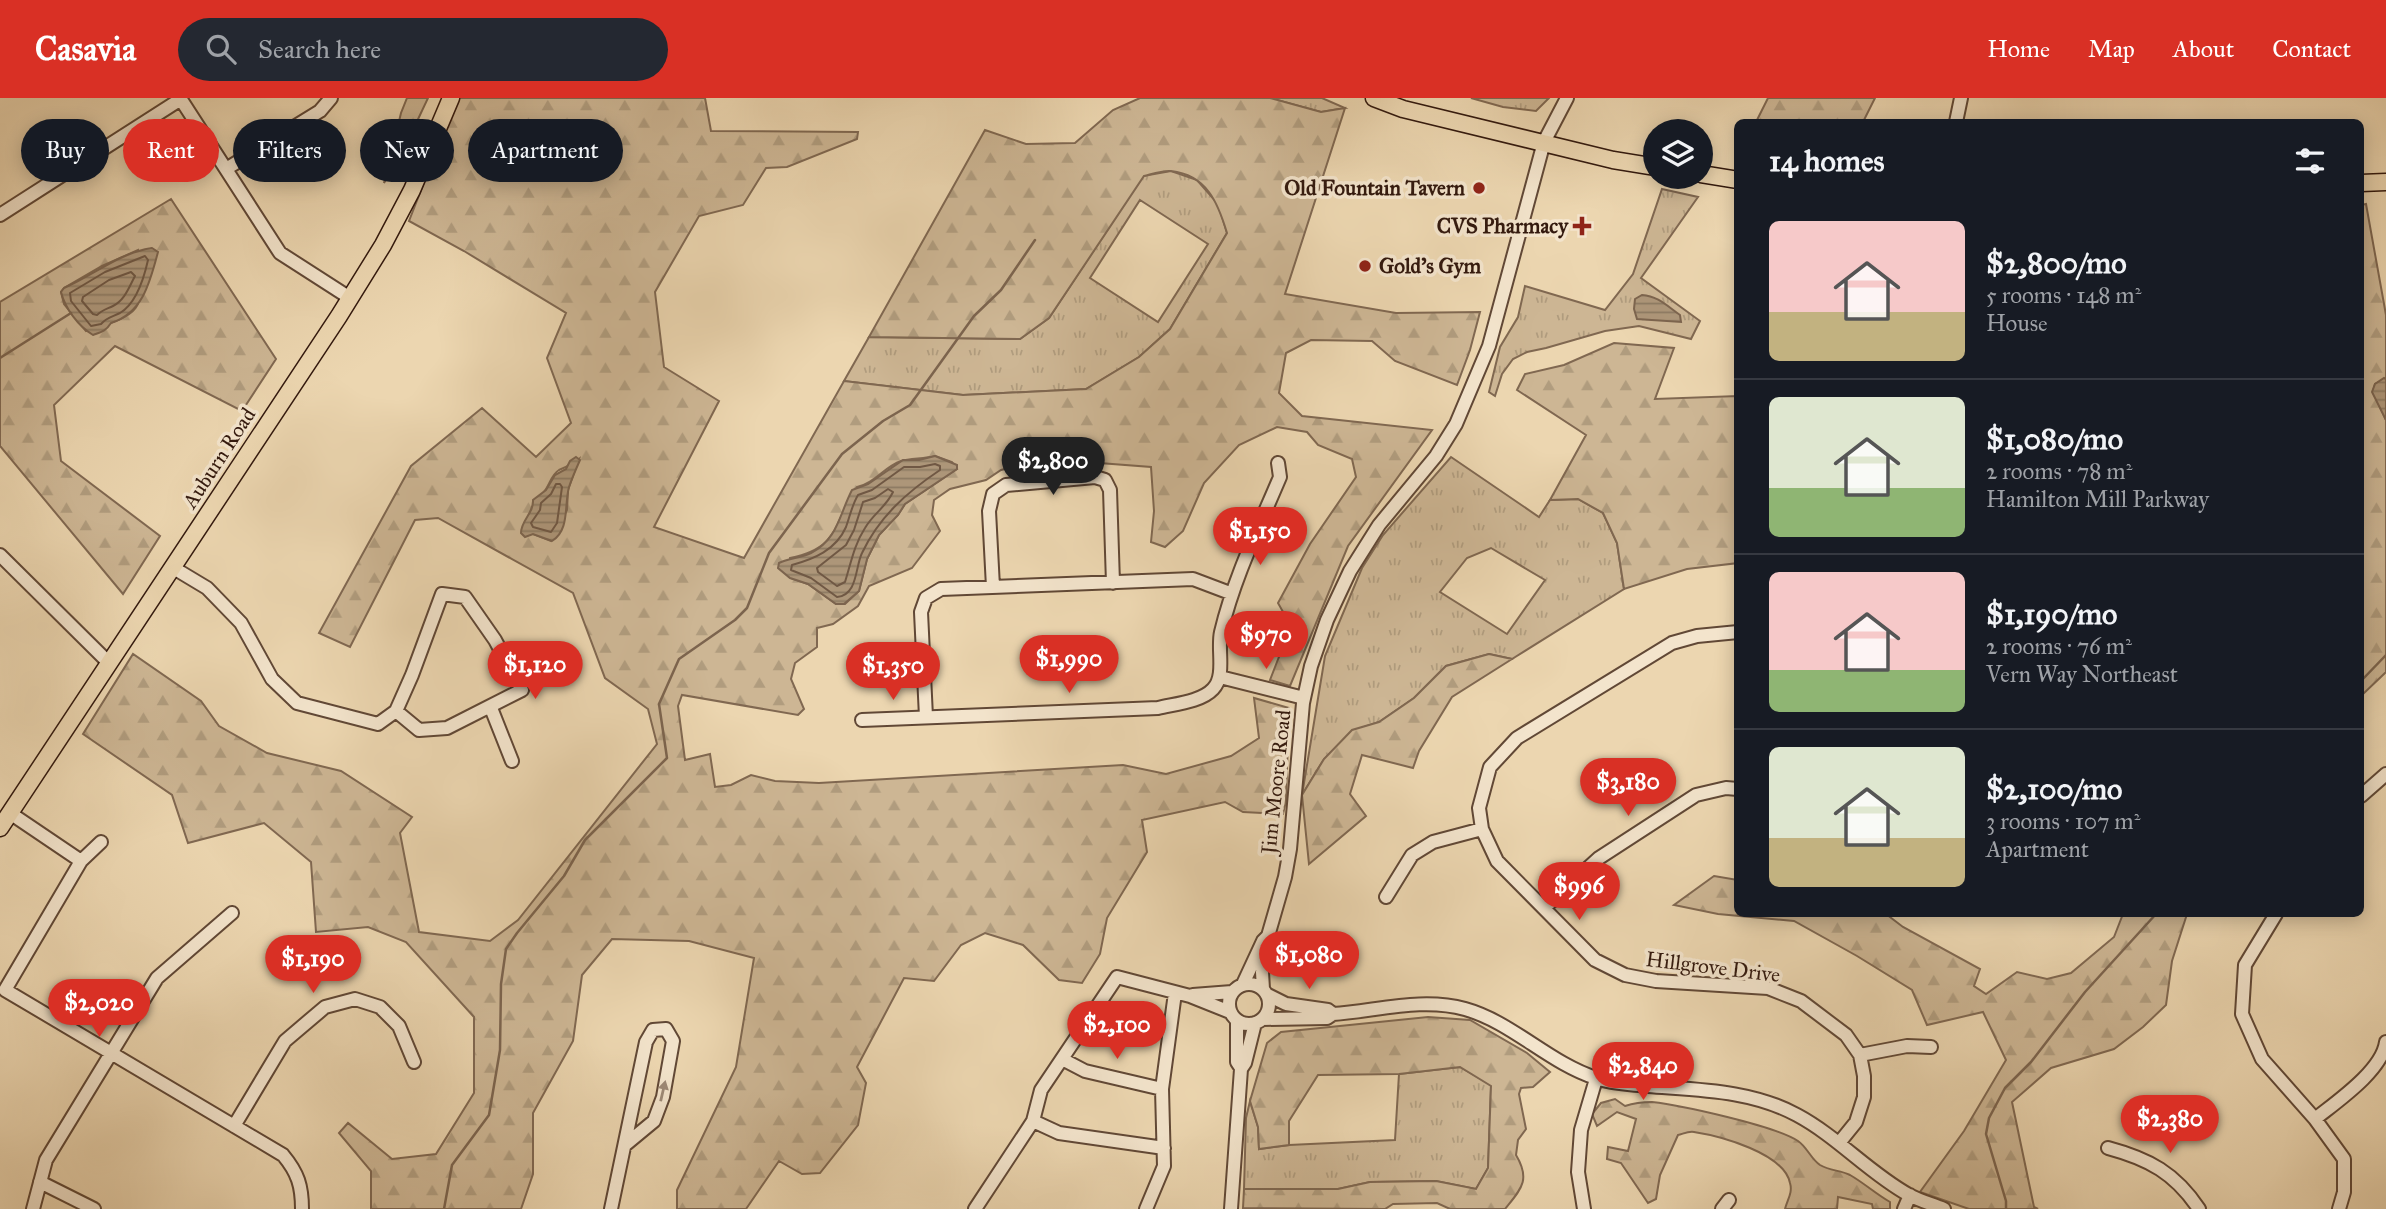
<!DOCTYPE html>
<html lang="en">
<head>
<meta charset="utf-8">
<style>
  body { margin:0; font-family:"IM FELL Great Primer",serif; background:#242831; color:#f1f3f6; height:100vh; display:flex; flex-direction:column; font-size:26px; white-space:nowrap }
  * { box-sizing:border-box; margin:0 }
  p { font-size:23px; color:#9ea1a6 }
  .icon { flex:none; width:38px; height:38px; fill:none; stroke:currentColor; stroke-width:2; stroke-linecap:round; stroke-linejoin:round }
  .map { position:relative; flex:1; overflow:hidden }
  .sheet { position:absolute; left:1734px; top:21px; width:630px; height:798px; display:flex; flex-direction:column; background:#171b24; border-radius:10px; box-shadow:0 4px 18px #0003 }
  .sheet>* { flex:none }
  .hud { position:absolute; left:21px; top:21px; width:665px; height:63px; display:flex; gap:14px }
  .fabs { position:absolute; left:1643px; top:21px; display:grid; gap:14px }
  .fabs a { display:grid; place-items:center; width:70px; height:70px; border-radius:50%; background:#171b24; box-shadow:0 4px 18px #0003; font-size:35px }
  .price { position:absolute; translate:-50% -60px; padding:0 16px; border-radius:24px; background:#d93025; color:#fff; font-size:23px; line-height:46px; filter:drop-shadow(0 2px 4px #0008) }
  .price::after { content:''; position:absolute; left:50%; top:42px; width:21px; height:16px; margin-left:-10px; background:inherit; clip-path:polygon(0 0,100% 0,50% 100%) }
  .price.on { background:#222; color:#fff }
  ul { padding:0; list-style:none }
  li { display:flex; align-items:center; gap:21px; height:175px; padding:0 35px }
  li+li { border-top:2px solid #363941 }
  li span { display:grid; place-items:center; flex:none; width:196px; height:140px; border-radius:10px; color:#555 }
  li>.icon { margin-inline-start:auto }
  span .icon { width:84px; height:84px; fill:#fffc; stroke-width:1 }
  li b { font-size:30px }
  h2 { display:flex; justify-content:space-between; align-items:center; height:84px; padding:0 35px; font-size:30px }
  .chip { padding:0 24px; border-radius:32px; background:#171b24; box-shadow:0 4px 18px #0003; font-size:24px; line-height:63px }
  .chip.on { background:#d93025; color:#fff }
  header { display:flex; align-items:center; gap:42px; box-sizing:border-box; height:98px; padding:0 35px; background:#d93025; color:#fff }
  header strong { font-size:33px }
  nav { display:flex; gap:38px; margin-inline-start:auto; font-size:24px }
  .search { width:490px; height:63px; background:#242831; display:flex; align-items:center; gap:18px; box-sizing:border-box; padding:0 24px; border-radius:38px; color:#9ea1a6; font-size:26px }
  .map>svg:first-child { display:block }
</style>
</head>
<body>
<header>
<strong>Casavia</strong>
<div class="search"><svg class="icon" aria-label="search" viewBox="0 0 24 24"><circle cx="10" cy="10" r="6"/><path d="M15 15l6 6"/></svg>Search here</div>
<nav><a>Home</a><a>Map</a><a>About</a><a>Contact</a></nav>
</header>
<div class="map">
<svg width="2386" height="1111" viewBox="0 0 2386 1111">
  <defs>
    <pattern id="grass-tufts" width="24" height="20" patternUnits="userSpaceOnUse" patternTransform="scale(1.75)"><rect width="24" height="20" fill="#cdb694"/><path d="M3 7l-1-3M5 7V3M7 7l1-3M15 17l-1-3M17 17v-4M19 17l1-3" fill="none" stroke="#b09c7e"/></pattern>
    <pattern id="forest-firs" width="22" height="20" patternUnits="userSpaceOnUse" patternTransform="scale(1.75)"><rect width="22" height="20" fill="#cdb694"/><path d="M5 1l3.5 6h-7zM16 11l3.5 6h-7z" fill="#b09c7e"/></pattern>
    <pattern id="water-rules" width="6" height="5" patternUnits="userSpaceOnUse" patternTransform="scale(1.75)"><rect width="6" height="5" fill="#ad9679"/><path d="M0 2.5h6" fill="none" stroke="#8d7a62"/></pattern>
  </defs>
  <rect width="100%" height="100%" fill="#ecd6b0"/>
  <filter id="stains"><feTurbulence type="fractalNoise" baseFrequency=".00286" numOctaves="4"/><feColorMatrix values="0 0 0 0 .2 0 0 0 0 .09 0 0 0 0 .02 0 0 0 .5 -.17"/></filter>
  <radialGradient id="worn" r=".72"><stop offset=".6" stop-color="#630" stop-opacity="0"/><stop offset="1" stop-color="#630" stop-opacity=".3"/></radialGradient>
  <!-- grass -->
  <path fill="url(#grass-tufts)" stroke="#806851" stroke-width="2" fill-rule="evenodd" d="M1270,0H1322L1345,10L1321,14Z
    M1471,0H1549L1536,13L1503,9Z
    M1171,73L1197,82L1218,106L1227,135L1170,231L1139,259L1086,291L963,297L844,283L869,239L1020,241L1049,220L1143,78ZM1140,102L1208,146L1158,224L1090,180Z
    M1662,91L1698,99L1641,180L1700,223L1691,241L1639,228L1605,233L1546,250L1527,254L1513,261L1502,276L1495,298L1489,294L1500,249L1518,219L1525,188L1605,212L1633,176Z
    M1451,359L1539,419L1550,402L1578,401L1603,415L1617,445L1624,491L1512,561L1489,556L1446,568L1414,600L1379,624L1352,633L1324,661L1302,697L1325,558L1362,470L1383,437ZM1491,450L1545,482L1507,536L1440,494L1467,460Z
    M1460,969L1491,987L1488,1070L1476,1091L1436,1083L1370,1084L1338,1091H1244L1246,1020L1250,1003L1258,1029L1259,1051L1289,1047L1395,1042L1399,976Z"/>
  <!-- forest -->
  <path fill="url(#forest-firs)" stroke="#806851" stroke-width="2" fill-rule="evenodd" d="M407,0H428L412,34L384,85L401,15Z
    M457,0H705L711,33L858,34L857,41L787,69L766,70L743,107L699,118L655,194L664,269L719,303L654,429L744,460L844,283L963,297L1086,291L1139,259L1170,231L1227,135C1218,105 1207,77 1171,73C1163,72 1152,76 1144,78L1049,220L1020,241L869,239L985,32L1026,46L1075,45L1113,12L1140,0H1270L1321,14L1345,10L1285,196L1396,215L1480,214L1470,252L1457,287L1395,263L1372,243L1311,242L1286,255L1279,295L1302,318L1432,332L1348,448L1290,588L1270,582L1291,528L1278,505L1310,446L1356,379L1352,361L1318,347L1307,334L1277,329L1239,347L1204,385L1183,433L1165,449L1151,444L1154,413L1151,369L1047,361L1001,372L986,382L950,391L934,402L932,417L940,433L912,470L869,488L858,508L833,526L817,530V549L795,565L791,581L804,611L798,617L682,597L678,608L685,662L710,656L715,689L731,687L751,677L775,683L819,685L1123,667L1166,676L1231,658L1259,640L1254,600L1289,610L1286,703L1283,716L1243,714L1225,704L1142,722L1147,754L1107,820L1100,856L1082,885L1059,882L1023,847L985,835L961,847L934,883L904,880L857,969L866,985L858,1027L820,1075L802,1076L779,1063L746,1111H677V1092L736,969L754,860L689,843L612,841L582,877L573,943L533,1015V1076L521,1111H371V1073L339,1035L348,1025L392,1061L436,1056L474,995V919L406,844L368,829L316,834L311,764L264,725L188,745L172,697L83,636L133,556L201,603L219,628L267,655L341,673L412,719L400,735L419,834L490,843L518,822L657,646L648,611L605,580L573,495L438,420L415,422L350,549L319,535L411,368L482,310L536,359L571,325L547,260L566,215L464,153L409,123ZM935,358L952,364L957,371L905,406L898,417L879,437L867,461L859,493L845,506H836L808,486L791,480L790,460C842,449 832,425 857,389C875,385 884,369 901,363C910,360 924,361 935,358ZM579,361L568,392L567,412L551,443L533,436C527,408 532,412 546,391C550,385 552,376 559,372C566,369 573,366 579,361Z
    M1768,0H1875L1863,24H1756Z
    M171,101L276,261L242,313L115,248L54,307L61,363L160,438L123,496L0,348V204ZM138,152C143,213 147,214 86,233L64,206L61,194L64,190L102,168Z
    M2366,106L2386,217V281L2375,286L2373,294L2386,322V574L2361,598V107Z
    M1614,245L1674,250L1655,301L1738,298V465L1687,471L1624,491L1617,445L1603,415L1578,401L1550,402L1586,337L1517,292L1525,276L1564,267Z
    M1489,556L1512,561L1452,599L1419,653L1413,670L1362,657L1350,696L1366,718L1309,766L1302,697L1324,661L1352,632L1379,624L1414,600L1446,568Z
    M1714,778L1738,782V816H1886L1903,829L1980,871L1974,888L1986,896L2017,874L2047,881L2071,875L2114,839L2123,816H2187L2172,863L2166,907L2143,929L2114,951L2051,970L2012,1004L2034,1109L2038,1111H1969L1920,1094L1964,1033L2006,962L1983,914L1927,927L1912,892L1857,858L1794,823L1718,816L1674,807Z
    M1428,919L1470,922L1527,955L1550,974L1533,989L1521,990L1519,996L1526,1031L1518,1042L1516,1057C1531,1082 1521,1091 1505,1111H1450L1437,1105L1393,1106L1385,1111L1243,1110L1244,1091H1338L1370,1084L1436,1083L1476,1091L1488,1070L1491,988L1460,969L1399,976L1318,977L1289,1023V1047L1259,1051L1258,1029L1250,1003L1267,945L1281,934Z
    M1615,1001L1625,1008C1634,1005 1642,1004 1652,1004C1680,1007 1776,1028 1798,1043C1807,1049 1811,1061 1820,1067C1830,1073 1840,1072 1850,1077C1864,1085 1876,1096 1890,1104V1111H1873L1872,1106L1838,1099L1837,1111H1785C1787,1102 1793,1095 1790,1085C1784,1055 1720,1038 1694,1034C1688,1033 1683,1036 1678,1037L1660,1077L1656,1101L1648,1105L1621,1065L1607,1061L1608,1049L1628,1053L1636,1021L1617,1014L1597,1028L1592,1016L1601,1005Z"/>
  <!-- water -->
  <path fill="url(#water-rules)" stroke="#7c644e" stroke-width="2" d="M152,150L158,154C150,184 143,215 111,225C106,233 101,234 93,237C78,228 65,210 61,194L64,190C94,177 119,155 152,150Z
    M1642,197C1658,198 1667,208 1680,217L1681,224L1637,221L1634,211L1635,201Z
    M2384,280L2386,281V322L2372,294L2375,286Z
    M935,358L957,367V371L905,406L898,417L879,437L867,461L859,493L844,506H836L808,486L790,480L778,470L779,465C789,460 801,460 811,455C838,441 839,417 852,392L868,386L903,362H919Z
    M576,359L580,362C576,371 572,380 569,389C564,407 570,432 552,443L533,436L525,439L521,435C521,422 534,415 533,402L546,392L555,377L566,371L570,363Z"/>
  <g fill="none" stroke-linecap="round" stroke-linejoin="round">
    <!-- shore -->
    <path stroke="#705844" stroke-width="2" d="M145,158L148,162C144,180 137,205 120,215C112,219 107,219 101,226L91,228L71,203L70,195L105,174Z
      M131,174L135,178C129,189 125,202 113,208C107,211 102,212 97,217L93,216L82,203L83,199L109,182Z
      M935,366L940,368V372C907,394 879,419 862,455C855,469 858,497 837,499L811,480L791,472L792,467C814,461 836,452 846,429C850,418 852,407 858,397L872,392L904,369H920Z
      M556,386H560L562,389L557,425L551,434L533,429L531,425L540,412L541,405L551,396Z
      M888,391L893,394C886,409 873,416 865,430C854,447 851,465 845,484L837,488L818,474L817,470L846,447L854,432L863,404L875,400Z"/>
    <!-- stream -->
    <path stroke="#7c644e" stroke-width="2.5" d="M0,260L71,215
      M2361,583L2386,557
      M444,1111L452,1067L489,1017L500,952L501,886L506,851L517,835L564,778L585,742L667,660L659,606L679,561L735,522L747,510L769,455L842,356L883,323L910,307L974,218L1001,192L1035,142
      M2006,1111V1103L1986,1036L1989,1020L2005,990L2031,964L2085,894L2156,816"/>
    <!-- minor casing -->
    <g stroke="#614836" stroke-width="16">
      <path id="minor" d="M180,0L280,155L350,200
        M1956,24L1961,0
        M226,71L320,13L331,0
        M0,117L181,1
        M0,457L108,564
        M172,469L207,490L241,525L272,581L297,605L378,626L396,613L412,577L442,496L465,499L495,542L522,592L447,630L419,632L396,613
        M993,489L989,413L993,396L1006,387L1095,379L1105,382L1110,392L1113,485
        M1738,534L1697,538L1672,545L1517,640L1490,669L1479,710L1482,731L1497,763L1595,862L1625,877L1656,883L1768,890L1801,903L1846,937L1860,957L1864,978V999L1856,1024L1839,1045
        M1220,579L1304,600
        M491,610L512,663
        M926,619L921,514L926,500L941,491L1193,481L1230,495
        M862,622L1158,610C1174,606 1201,604 1213,591C1226,578 1217,551 1221,534C1234,480 1258,431 1280,379L1278,365
        M2361,698L2386,676
        M10,715L81,763L5,892L283,1057C298,1075 302,1088 302,1111
        M81,763L101,744
        M1386,799L1412,757L1433,744L1482,731
        M1544,810L1599,760L1696,697L1726,690L1738,691
        M2276,816L2245,867L2242,916L2262,961L2315,1021L2344,1061V1094L2339,1111
        M1229 906a20 20 0 1 1 40 0a20 20 0 1 1-40 0Z
        M1243,886L1263,843L1268,838L1285,779L1290,751L1303,605L1311,568L1327,522L1350,473L1379,427L1436,358L1456,326L1489,248L1544,44L1567,0
        M1263,891L1262,874L1269,843
        M1193,897L1232,894
        M1268,897L1286,906L1328,912L1333,916
        M1263,921L1327,920L1333,916C1377,913 1422,899 1465,911C1512,924 1549,965 1596,980C1612,986 1631,986 1648,988C1699,992 1751,992 1797,1017C1838,1039 1869,1075 1909,1097C1920,1103 1932,1106 1944,1111
        M1237,922V964L1241,970
        M1860,957L1907,948L1931,949
        M1062,961L1085,973L1162,991
        M2315,1021C2336,1004 2382,973 2386,944
        M1033,1023L1059,1035L1164,1050
        M234,1028L285,943L325,909L355,901L380,909L399,928L414,964
        M2108,1050C2149,1061 2175,1075 2199,1111
        M40,1084L94,1111
        M33,1111L46,1062L157,880L232,815
        M611,1111L646,944L653,932L666,931L673,943L663,999L654,1023L625,1047
        M975,1111L1033,1023L1041,992L1117,879L1190,898L1230,914
        M1146,1111L1164,1068L1162,991L1175,895
        M1231,1111L1241,971L1245,965L1255,925
        M1584,1111L1578,1074L1581,1032L1596,981
        M1722,1111L1729,1102
        M1904,1111L1910,1097"/>
    </g>
    <!-- major casing -->
    <g stroke="#33190e" stroke-width="19">
      <path id="major" d="M1374,0L1403,11L1613,62L1656,69
        M1701,76L1738,82
        M2361,85L2386,84
        M0,730L339,218L383,147L412,92L451,0"/>
    </g>
    <!-- minor -->
    <use href="#minor" stroke="#f3e4cc" stroke-width="12"/>
    <!-- major -->
    <use href="#major" stroke="#ecd6b0" stroke-width="16"/>
  </g>
  <!-- one-way arrows -->
  <defs><path id="oneway-solid" d="M-6-.8H1V-3.2L6.5 0L1 3.2V.8H-6Z" transform="scale(1.75)"/></defs>
  <use fill="#9d8976" href="#oneway-solid" transform="translate(663 993) rotate(-77)"/>
  <!-- markers -->
  <g fill="#8f2418" stroke="#f3e4cc" stroke-width="2.5">
    <circle cx="1479" cy="90" r="7"/>
    <path d="M1578.5 117.5h7v7h7v7h-7v7h-7v-7h-7v-7h7z"/>
    <circle cx="1365" cy="168" r="7"/>
  </g>
  <g text-anchor="middle" stroke-width="7" stroke-linejoin="round" paint-order="stroke">
    <!-- poi labels -->
    <g font-size="21" font-weight="bold" fill="#33190e" stroke="#f3e4cc" text-anchor="end">
      <text x="1465" y="97">Old Fountain Tavern</text>
      <text x="1568" y="135">CVS Pharmacy</text>
      <text x="1379" y="175" text-anchor="start">Gold's Gym</text>
    </g>
    <!-- street labels -->
    <g font-size="21" fill="#33190e" stroke="#f3e4cc">
      <text transform="translate(219 360) rotate(-57)" y="7">Auburn Road</text>
      <text transform="translate(1276 684) rotate(-84)" y="7">Jim Moore Road</text>
      <text transform="translate(1713 869) rotate(7)" y="7">Hillgrove Drive</text>
    </g>
  </g>
  <rect width="100%" height="100%" filter="url(#stains)"/>
  <rect width="100%" height="100%" fill="url(#worn)"/>
</svg>
<div class="fabs">
<a><svg class="icon" aria-label="layers" viewBox="0 0 24 24"><path d="M12 4l9 5-9 5-9-5zM3 14l9 5 9-5"/></svg></a>
</div>
<b class="price on" style="left:1053px;top:399px">$2,800</b>
<b class="price" style="left:1260px;top:469px">$1,150</b>
<b class="price" style="left:1266px;top:573px">$970</b>
<b class="price" style="left:1069px;top:597px">$1,990</b>
<b class="price" style="left:535px;top:603px">$1,120</b>
<b class="price" style="left:893px;top:604px">$1,350</b>
<b class="price" style="left:1628px;top:720px">$3,180</b>
<b class="price" style="left:1579px;top:824px">$996</b>
<b class="price" style="left:1309px;top:893px">$1,080</b>
<b class="price" style="left:313px;top:897px">$1,190</b>
<b class="price" style="left:99px;top:941px">$2,020</b>
<b class="price" style="left:1117px;top:963px">$2,100</b>
<b class="price" style="left:1643px;top:1004px">$2,840</b>
<b class="price" style="left:2170px;top:1057px">$2,380</b>
<div class="hud">
<a class="chip">Buy</a>
<a class="chip on">Rent</a>
<a class="chip">Filters</a>
<a class="chip">New</a>
<a class="chip">Apartment</a>
</div>
<section class="sheet">
<h2>14 homes<svg class="icon" aria-label="filters" viewBox="0 0 24 24"><path d="M4 7h16M4 17h16"/><circle cx="9" cy="7" r="2"/><circle cx="15" cy="17" r="2"/></svg></h2>
<ul>
<li><span style="background:linear-gradient(#f6c9c9 65%,#c2b280 0)"><svg class="icon" aria-label="home" viewBox="0 0 24 24"><path d="M3 11l9-7 9 7M6 9v11h12V9"/></svg></span><div><b>$2,800/mo</b><p>5 rooms · 148 m²</p><p>House</p></div></li>
<li><span style="background:linear-gradient(#dfe7d0 65%,#8fb573 0)"><svg class="icon" aria-label="home" viewBox="0 0 24 24"><path d="M3 11l9-7 9 7M6 9v11h12V9"/></svg></span><div><b>$1,080/mo</b><p>2 rooms · 78 m²</p><p>Hamilton Mill Parkway</p></div></li>
<li><span style="background:linear-gradient(#f6c9c9 70%,#8fb573 0)"><svg class="icon" aria-label="home" viewBox="0 0 24 24"><path d="M3 11l9-7 9 7M6 9v11h12V9"/></svg></span><div><b>$1,190/mo</b><p>2 rooms · 76 m²</p><p>Vern Way Northeast</p></div></li>
<li><span style="background:linear-gradient(#dfe7d0 65%,#c2b280 0)"><svg class="icon" aria-label="home" viewBox="0 0 24 24"><path d="M3 11l9-7 9 7M6 9v11h12V9"/></svg></span><div><b>$2,100/mo</b><p>3 rooms · 107 m²</p><p>Apartment</p></div></li>
</ul>
</section>
</div>
</body>
</html>
